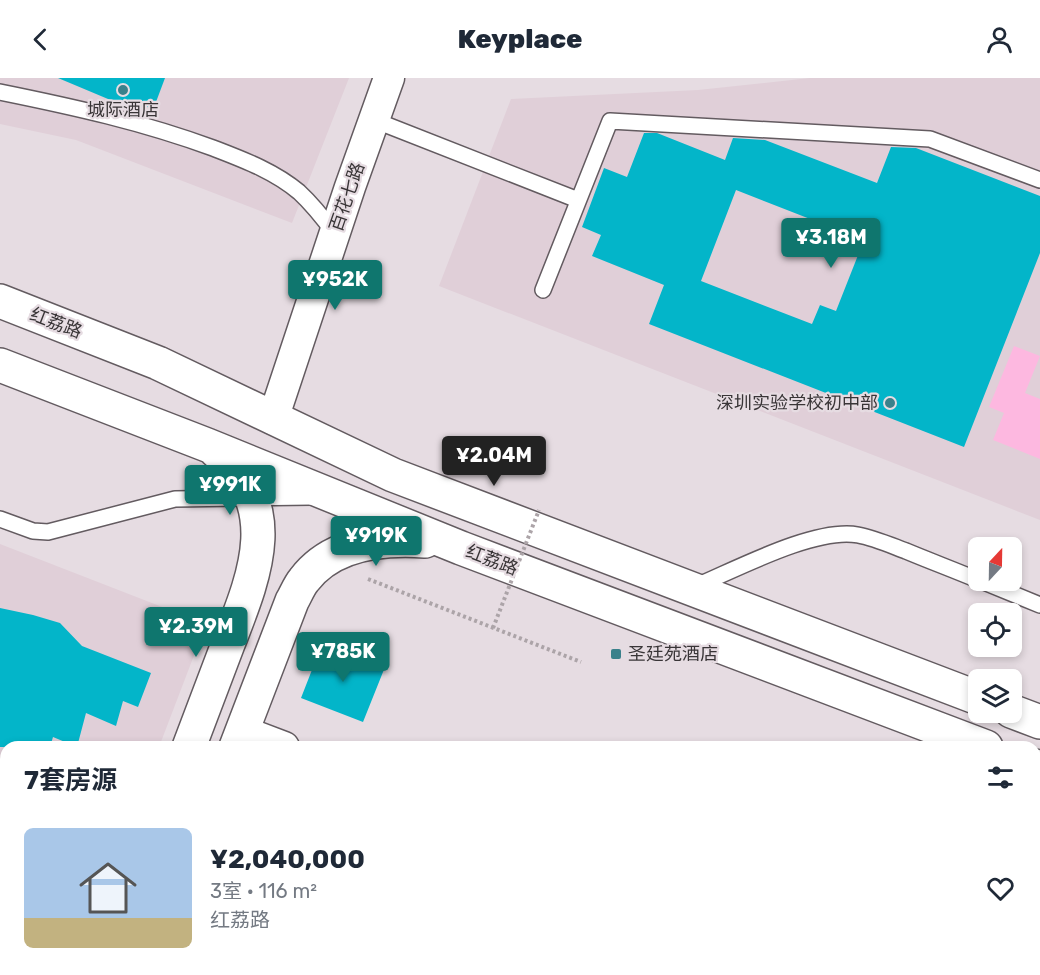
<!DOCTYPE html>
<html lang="zh">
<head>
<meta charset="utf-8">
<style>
  body { margin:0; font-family:Rubik,"Noto Sans SC",sans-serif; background:#f2f2f3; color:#1f2937; height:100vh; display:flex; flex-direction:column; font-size:22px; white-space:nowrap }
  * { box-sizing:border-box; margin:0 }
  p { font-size:20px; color:#747a83 }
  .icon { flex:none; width:33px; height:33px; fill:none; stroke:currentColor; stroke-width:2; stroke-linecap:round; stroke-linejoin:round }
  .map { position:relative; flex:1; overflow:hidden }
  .drawer { position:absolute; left:0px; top:663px; width:1041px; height:234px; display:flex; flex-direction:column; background:#fff; border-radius:18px 18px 0 0; box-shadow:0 3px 9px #0003 }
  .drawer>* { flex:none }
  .needle { width:39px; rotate:22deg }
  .tools { position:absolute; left:968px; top:459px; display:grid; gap:12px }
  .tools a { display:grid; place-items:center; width:54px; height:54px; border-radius:9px; background:#fff; box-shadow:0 3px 9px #0003; font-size:30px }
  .price { position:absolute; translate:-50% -51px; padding:0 14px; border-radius:6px; background:#0f766e; color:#fff; font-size:20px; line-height:39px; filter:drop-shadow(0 2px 3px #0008) }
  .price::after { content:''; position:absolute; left:50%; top:36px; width:18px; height:14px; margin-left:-9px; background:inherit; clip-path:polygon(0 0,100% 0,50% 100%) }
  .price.on { background:#222; color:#fff }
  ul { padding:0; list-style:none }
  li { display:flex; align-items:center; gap:18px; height:150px; padding:0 24px }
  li+li { border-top:2px solid #e0e1e3 }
  li span { display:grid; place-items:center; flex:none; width:168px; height:120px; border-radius:9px; color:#555 }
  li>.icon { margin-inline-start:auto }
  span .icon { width:72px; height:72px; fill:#fffc; stroke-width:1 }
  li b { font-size:26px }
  h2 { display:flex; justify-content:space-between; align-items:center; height:72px; padding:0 24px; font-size:26px }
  header { display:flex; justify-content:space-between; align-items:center; height:78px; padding:0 24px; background:#fff; font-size:27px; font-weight:800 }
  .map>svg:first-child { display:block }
</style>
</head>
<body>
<header><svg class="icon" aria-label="back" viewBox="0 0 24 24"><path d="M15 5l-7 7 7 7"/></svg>Keyplace<svg class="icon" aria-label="person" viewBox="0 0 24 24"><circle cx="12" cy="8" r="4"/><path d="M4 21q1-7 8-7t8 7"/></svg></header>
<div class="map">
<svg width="1040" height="897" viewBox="0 0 1040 897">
  <rect width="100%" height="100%" fill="#e6dce2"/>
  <!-- built -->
  <path fill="#e0cfd8" d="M0,0H349L292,145L76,62L0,46Z
    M810,0H1040V442L439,208L511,21L698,12Z
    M0,466L206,546L159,669H6V891H73L70,897H0Z"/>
  <!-- green -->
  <path fill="#fdb8e0" d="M1014,268L1040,278L1025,315L1040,321V381L993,362L1004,335L989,329Z"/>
  <!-- building -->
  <path fill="#03b5c9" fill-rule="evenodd" d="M58,0H165L156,24L139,34Z
    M644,55H657L725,82L733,60L765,62L877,105L891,69L916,70L1040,118V175L964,369L649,246L664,207L592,178L601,157L582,149L604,90L627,99ZM736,112L864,162L836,233L820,227L812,246L701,203Z
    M0,530L33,537L60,545L82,568L151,595L138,629L123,623L116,648L86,635L77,669L53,659L50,669H0Z
    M327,568L385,589L363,644L301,620L317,579L323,578Z"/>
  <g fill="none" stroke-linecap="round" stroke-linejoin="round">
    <!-- lane casing -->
    <g stroke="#635b60" stroke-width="18">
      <path id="lane" d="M0,14C74,29 142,44 213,70C244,82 274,93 299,114C312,126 324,141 335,156
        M374,42L578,122
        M543,212L610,43L930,61L1040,102
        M0,441L33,453L48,454L175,421L312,419
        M979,502L1040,527
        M694,509C735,492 815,449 858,457C874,460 890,467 906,473C930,483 954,492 978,502"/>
    </g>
    <!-- street casing -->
    <g stroke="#635b60" stroke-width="33">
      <path id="street" d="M273,341L350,109L389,0
        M242,653L284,669
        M0,797L6,799
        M605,891L621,897"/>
    </g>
    <!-- secondary casing -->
    <g stroke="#635b60" stroke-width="36">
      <path id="secondary" d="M0,223L158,285L393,397L978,620
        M0,287L207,367L461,470L986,669
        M1011,633L1040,644
        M189,669C202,635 215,600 228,566C254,499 285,428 216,373
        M236,669L292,523C296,516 299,508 304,502C332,465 381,460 425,463
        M1035,688L1040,690
        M101,897L103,891
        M147,897L149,891"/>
    </g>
    <!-- path -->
    <path stroke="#aca4a8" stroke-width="4" stroke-dasharray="3 3" stroke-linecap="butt" d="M368,501L581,584"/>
    <!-- lane -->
    <use href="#lane" stroke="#fff" stroke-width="15"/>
    <!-- street -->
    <use href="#street" stroke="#fff" stroke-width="30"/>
    <!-- secondary -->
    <use href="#secondary" stroke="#fff" stroke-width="33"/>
    <!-- path-bridge -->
    <path stroke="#aca4a8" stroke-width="4" stroke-dasharray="3 3" stroke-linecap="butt" d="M493,550L539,432"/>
  </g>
  <!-- markers -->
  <g fill="#3a818b" stroke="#e6dce2" stroke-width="2">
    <circle cx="123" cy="12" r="6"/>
    <circle cx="890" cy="325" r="6"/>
    <rect x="610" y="570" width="12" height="12" rx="3"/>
  </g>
  <g text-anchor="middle" stroke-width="4.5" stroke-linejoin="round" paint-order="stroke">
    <!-- poi labels -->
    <g font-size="18" fill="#393537" stroke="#e6dce2">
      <text x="123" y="38">城际酒店</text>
      <text x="878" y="331" text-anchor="end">深圳实验学校初中部</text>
      <text x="628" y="582" text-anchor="start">圣廷苑酒店</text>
    </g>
    <!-- street labels -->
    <g font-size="18" fill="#393537" stroke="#e6dce2">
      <text transform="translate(347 119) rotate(-71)" y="6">百花七路</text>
      <text transform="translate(56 245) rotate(21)" y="6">红荔路</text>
      <text transform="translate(492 482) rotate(21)" y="6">红荔路</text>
    </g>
  </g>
</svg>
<div class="tools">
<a><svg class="needle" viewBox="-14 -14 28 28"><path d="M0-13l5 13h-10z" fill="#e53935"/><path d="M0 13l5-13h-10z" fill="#747a83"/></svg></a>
<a><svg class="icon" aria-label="locate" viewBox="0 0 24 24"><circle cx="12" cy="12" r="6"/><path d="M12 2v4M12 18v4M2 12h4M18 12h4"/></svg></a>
<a><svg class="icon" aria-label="layers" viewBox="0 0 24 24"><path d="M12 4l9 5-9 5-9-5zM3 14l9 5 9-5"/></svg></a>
</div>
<b class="price" style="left:831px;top:191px">¥3.18M</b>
<b class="price" style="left:335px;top:233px">¥952K</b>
<b class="price on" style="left:494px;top:409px">¥2.04M</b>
<b class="price" style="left:230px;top:438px">¥991K</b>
<b class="price" style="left:376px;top:489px">¥919K</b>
<b class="price" style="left:196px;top:580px">¥2.39M</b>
<b class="price" style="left:343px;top:605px">¥785K</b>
<section class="drawer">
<h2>7套房源<svg class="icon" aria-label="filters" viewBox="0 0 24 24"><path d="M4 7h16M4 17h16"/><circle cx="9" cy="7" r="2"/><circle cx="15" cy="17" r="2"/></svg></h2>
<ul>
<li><span style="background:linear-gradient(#a9c7e8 75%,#c2b280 0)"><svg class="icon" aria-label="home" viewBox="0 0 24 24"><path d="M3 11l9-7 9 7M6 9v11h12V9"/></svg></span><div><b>¥2,040,000</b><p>3室 · 116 m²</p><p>红荔路</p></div><svg class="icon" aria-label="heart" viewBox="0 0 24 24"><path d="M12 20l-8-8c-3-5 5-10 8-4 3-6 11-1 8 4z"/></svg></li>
</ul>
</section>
</div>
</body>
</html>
